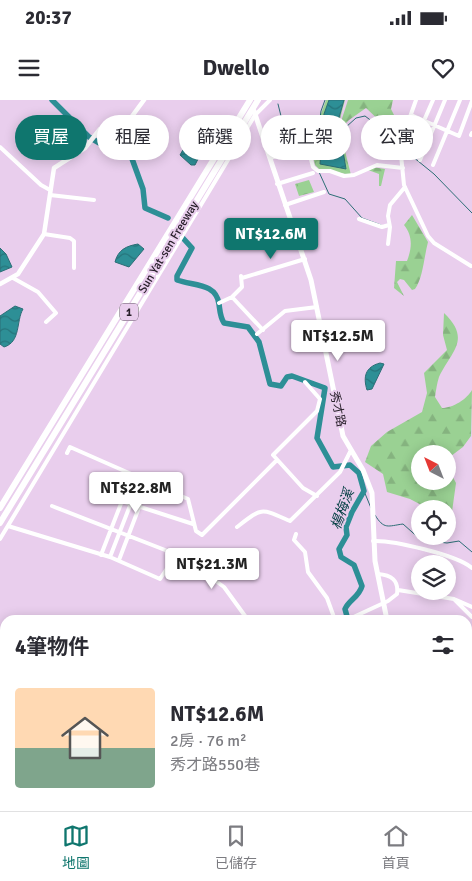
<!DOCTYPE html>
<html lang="zh-TW">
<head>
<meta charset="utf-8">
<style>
  body { margin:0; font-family:Signika,"Noto Sans TC",sans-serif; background:#f2f2f3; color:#2b2b33; height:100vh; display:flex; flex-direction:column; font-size:19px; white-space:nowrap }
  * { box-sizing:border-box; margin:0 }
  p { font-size:16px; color:#7c7c81 }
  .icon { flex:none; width:28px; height:28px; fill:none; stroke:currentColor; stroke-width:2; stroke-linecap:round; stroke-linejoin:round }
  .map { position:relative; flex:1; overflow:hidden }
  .panel { position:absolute; left:0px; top:515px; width:472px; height:196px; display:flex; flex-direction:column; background:#fff; border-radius:15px 15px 0 0; box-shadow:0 2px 12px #0003 }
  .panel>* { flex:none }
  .banner { position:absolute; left:15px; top:15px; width:442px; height:45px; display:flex; gap:10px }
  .needle { width:32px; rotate:318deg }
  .tools { position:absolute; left:411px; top:345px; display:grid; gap:10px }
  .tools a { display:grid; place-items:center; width:45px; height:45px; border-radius:50%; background:#fff; box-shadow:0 2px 12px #0003; font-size:25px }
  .price { position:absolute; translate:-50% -42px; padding:0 11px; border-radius:5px; background:#fff; color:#222; font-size:16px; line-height:32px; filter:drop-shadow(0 1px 2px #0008) }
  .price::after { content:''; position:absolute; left:50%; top:30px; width:15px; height:11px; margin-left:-8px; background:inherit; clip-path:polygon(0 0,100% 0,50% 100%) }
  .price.selected { background:#0f766e; color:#fff }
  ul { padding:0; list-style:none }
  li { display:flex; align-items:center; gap:15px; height:125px; padding:0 15px }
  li+li { border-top:1px solid #e1e1e2 }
  li span { display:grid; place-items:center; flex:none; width:140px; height:100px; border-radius:5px; color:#555 }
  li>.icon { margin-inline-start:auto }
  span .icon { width:60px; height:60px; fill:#fffc; stroke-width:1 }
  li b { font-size:21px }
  h2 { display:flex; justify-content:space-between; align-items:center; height:60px; padding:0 15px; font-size:21px }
  .chip { padding:0 18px; border-radius:22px; background:#fff; box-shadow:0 2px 12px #0003; font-size:18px; line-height:45px }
  .chip.selected { background:#0f766e; color:#fff }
  .status { display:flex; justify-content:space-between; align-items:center; height:35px; padding:0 25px; background:#fff; direction:ltr }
  .status svg { height:14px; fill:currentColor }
  header { display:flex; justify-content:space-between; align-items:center; height:65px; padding:0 15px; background:#fff; font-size:22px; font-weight:700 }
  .dock { display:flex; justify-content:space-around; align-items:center; height:70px; border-top:1px solid #e1e1e2; background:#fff; font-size:14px; color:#7c7c81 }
  .dock a { display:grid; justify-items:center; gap:2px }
  .dock .selected { color:#0f766e }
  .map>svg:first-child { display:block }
</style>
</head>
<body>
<div class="status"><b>20:37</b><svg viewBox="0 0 49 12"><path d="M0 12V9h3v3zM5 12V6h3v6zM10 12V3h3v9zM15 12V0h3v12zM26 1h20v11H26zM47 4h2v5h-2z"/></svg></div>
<header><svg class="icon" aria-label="menu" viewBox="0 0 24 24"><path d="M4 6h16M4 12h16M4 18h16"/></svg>Dwello<svg class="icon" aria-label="heart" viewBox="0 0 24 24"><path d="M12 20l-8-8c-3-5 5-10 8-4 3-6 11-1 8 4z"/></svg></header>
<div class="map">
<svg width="472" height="711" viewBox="0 0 472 711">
  <defs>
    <pattern id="grass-dots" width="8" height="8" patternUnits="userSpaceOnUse" patternTransform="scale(1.25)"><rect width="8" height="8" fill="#9ad193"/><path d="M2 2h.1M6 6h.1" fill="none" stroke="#85b37f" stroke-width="1.8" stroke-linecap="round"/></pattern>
    <pattern id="forest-firs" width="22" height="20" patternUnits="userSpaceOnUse" patternTransform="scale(1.25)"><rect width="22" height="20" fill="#9ad193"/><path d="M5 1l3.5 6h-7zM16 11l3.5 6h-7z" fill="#85b37f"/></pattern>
    <pattern id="park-crowns" width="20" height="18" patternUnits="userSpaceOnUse" patternTransform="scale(1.25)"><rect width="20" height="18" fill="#9ad193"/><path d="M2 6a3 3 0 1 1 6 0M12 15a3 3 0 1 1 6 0" fill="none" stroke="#85b37f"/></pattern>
    <pattern id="water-waves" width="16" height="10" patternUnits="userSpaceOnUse" patternTransform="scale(1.25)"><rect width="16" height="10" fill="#2d8f96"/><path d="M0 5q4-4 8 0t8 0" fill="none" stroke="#26747b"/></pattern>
  </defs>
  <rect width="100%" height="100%" fill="#e9ceed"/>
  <!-- grass -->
  <path fill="url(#grass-dots)" d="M43,706H298L297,711H35Z"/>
  <!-- forest -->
  <path fill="url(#forest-firs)" fill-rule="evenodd" d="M348,0H393L391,9L395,17L384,25L366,8L349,20L338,31Z
    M372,67L385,69L381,86H379V74L368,70Z
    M412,115L428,142C424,157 423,178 415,189L412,190L404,180L400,179L397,182L404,196L394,188L396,161H407C412,148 413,136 404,125Z
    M444,213C472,240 451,251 439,277C437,283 436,290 435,297L442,308C453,308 467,299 472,290L471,336L463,347L451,356L449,370L456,383L451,419L448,417V409H429L410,399L387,392L383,374L365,362L371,346L387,332L422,312L427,293L424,273L447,250L443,235ZM420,354H448V381H420Z"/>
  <!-- park -->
  <path fill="url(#park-crowns)" d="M326,0H345L336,34L345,51L351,75L319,69L315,65L311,49L319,40L321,14Z
    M309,80L314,92L299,96L295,84Z"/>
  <!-- water -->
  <path fill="url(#water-waves)" stroke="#2c6e76" d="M329,0H344L334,35L343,51L346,69L320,64L324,14Z
    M184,48H191L199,57L195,65H191L180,55Z
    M138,144L144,149L129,167L115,162C118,150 126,146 138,144Z
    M0,148L6,154L12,167L0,172Z
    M15,206L23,209C16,221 21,242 4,247L0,244V216Z
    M380,263L384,264L372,289L367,290C363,277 365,267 380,263Z"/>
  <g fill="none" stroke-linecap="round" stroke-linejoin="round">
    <!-- stream -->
    <path stroke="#2c6e76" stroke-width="1" d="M278,4L284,28L313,43L324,37
      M335,37L356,18L365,16L398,41
      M317,40L321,11L325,0
      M402,48L434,74L472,113
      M319,72L329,94L345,99L362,118L381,125
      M364,391L371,408
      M375,415C384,430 388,426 403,424L421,440L447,443L459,441L472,452"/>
    <!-- river -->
    <path stroke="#2d8f96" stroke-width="5.5" d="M52,0L89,37L108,48L131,56L143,89L145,108L168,118
      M182,137L192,148L177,176V180C194,186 216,183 219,204C220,211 220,217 224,223L248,227L259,242L270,284L281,286L287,277L292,276L325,288L317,338L333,367L350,365L359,373L364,391L352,412L346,427L347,435L339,449L341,457L354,465L362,486C359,497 349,500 345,509L348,520
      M468,672L472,673"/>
    <!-- minor -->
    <path stroke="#fff" stroke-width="4" d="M416,0L400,45L404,85L428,136L434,143L471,166
      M411,15L459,36L472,1
      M471,35L472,33
      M0,47L41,85L50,90
      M412,48L433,0
      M270,58L303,48L309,52L313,67L318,71H330L344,76L354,75L377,65L403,68
      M420,60L445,0
      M433,65L460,0
      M277,84L313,73
      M50,95L94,100
      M285,105L324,92
      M359,119L382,127L389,125
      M44,134L70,138L74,141V168
      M388,144L390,127L388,116L390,105L405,87
      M13,178L38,192L56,213L46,222
      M242,178L305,159
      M232,197L263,230
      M219,203L232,197L242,187L241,176
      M257,234L285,211L317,207
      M305,282L320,299L317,311L273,355L303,388L317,396
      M67,353L70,347L188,399L196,431L202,435L277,360
      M52,406L183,457L224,487L248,520
      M8,426L110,457L160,479L176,455
      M237,427C263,407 260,408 290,421L340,372L350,352
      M296,434L294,440L305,452L308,472L327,498L335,520
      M0,439L255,15L270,0
      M373,441C393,440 457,455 472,468
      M101,455L122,401L193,424
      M110,457L131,403
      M119,460L140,405
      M398,490L454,499L472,507
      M454,499L472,517
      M347,520L388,501L397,494C399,480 391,475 378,474
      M0,576L5,569
      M288,711L289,706"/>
    <!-- tertiary -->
    <path stroke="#fff" stroke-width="4.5" d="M0,184L18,174L44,134L54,68L85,48L100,29L127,23L144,0"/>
    <!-- secondary -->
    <path stroke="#fff" stroke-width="5" d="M254,11L311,180L343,336L363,370L372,393L375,461L387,520
      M457,706L459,711"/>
    <!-- motorway -->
    <path stroke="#fff" stroke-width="6" d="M0,408L250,0
      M0,423L258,0"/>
  </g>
  <g text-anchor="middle" stroke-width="4" stroke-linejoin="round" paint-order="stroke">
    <!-- shield labels -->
    <rect fill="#e9ceed" stroke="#635465" stroke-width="1" x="120" y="203.5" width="18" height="17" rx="4"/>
    <g font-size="11" font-weight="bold" fill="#29202b">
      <text x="129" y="216">1</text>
    </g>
    <!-- street labels -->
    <g font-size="12" fill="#29202b" stroke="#e9ceed">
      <text transform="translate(168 147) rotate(-59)" y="4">Sun Yat-sen Freeway</text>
      <text transform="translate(338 309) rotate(78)" y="4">秀才路</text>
    </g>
    <!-- water labels -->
    <g font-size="14" font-style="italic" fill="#003d41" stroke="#e9ceed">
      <text transform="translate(342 409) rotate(-70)" y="5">楊梅溪</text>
    </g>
  </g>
</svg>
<div class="tools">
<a><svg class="needle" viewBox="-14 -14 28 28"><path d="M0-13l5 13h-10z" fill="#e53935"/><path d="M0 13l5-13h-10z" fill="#7c7c81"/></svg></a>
<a><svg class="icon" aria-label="locate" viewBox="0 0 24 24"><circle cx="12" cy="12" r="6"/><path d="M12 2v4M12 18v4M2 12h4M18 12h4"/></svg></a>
<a><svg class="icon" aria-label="layers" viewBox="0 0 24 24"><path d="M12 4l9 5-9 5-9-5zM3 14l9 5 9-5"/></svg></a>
</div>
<b class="price selected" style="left:271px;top:160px">NT$12.6M</b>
<b class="price" style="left:338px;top:262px">NT$12.5M</b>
<b class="price" style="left:136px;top:414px">NT$22.8M</b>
<b class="price" style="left:212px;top:490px">NT$21.3M</b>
<div class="banner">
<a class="chip selected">買屋</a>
<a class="chip">租屋</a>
<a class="chip">篩選</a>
<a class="chip">新上架</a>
<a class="chip">公寓</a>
</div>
<section class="panel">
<h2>4筆物件<svg class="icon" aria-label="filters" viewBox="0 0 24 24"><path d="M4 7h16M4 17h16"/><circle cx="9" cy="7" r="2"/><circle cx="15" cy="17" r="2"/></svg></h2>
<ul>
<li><span style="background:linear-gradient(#ffd9b3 60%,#7fa58c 0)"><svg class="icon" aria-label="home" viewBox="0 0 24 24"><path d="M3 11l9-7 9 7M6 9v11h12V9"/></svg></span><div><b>NT$12.6M</b><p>2房 · 76 m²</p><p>秀才路550巷</p></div></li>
</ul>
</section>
</div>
<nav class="dock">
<a class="selected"><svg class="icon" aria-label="map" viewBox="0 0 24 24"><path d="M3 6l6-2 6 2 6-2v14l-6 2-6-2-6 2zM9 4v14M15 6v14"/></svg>地圖</a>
<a><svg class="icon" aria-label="saved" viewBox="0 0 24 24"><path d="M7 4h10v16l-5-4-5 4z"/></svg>已儲存</a>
<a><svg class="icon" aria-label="home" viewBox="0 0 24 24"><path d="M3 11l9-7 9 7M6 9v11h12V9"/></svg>首頁</a>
</nav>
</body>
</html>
